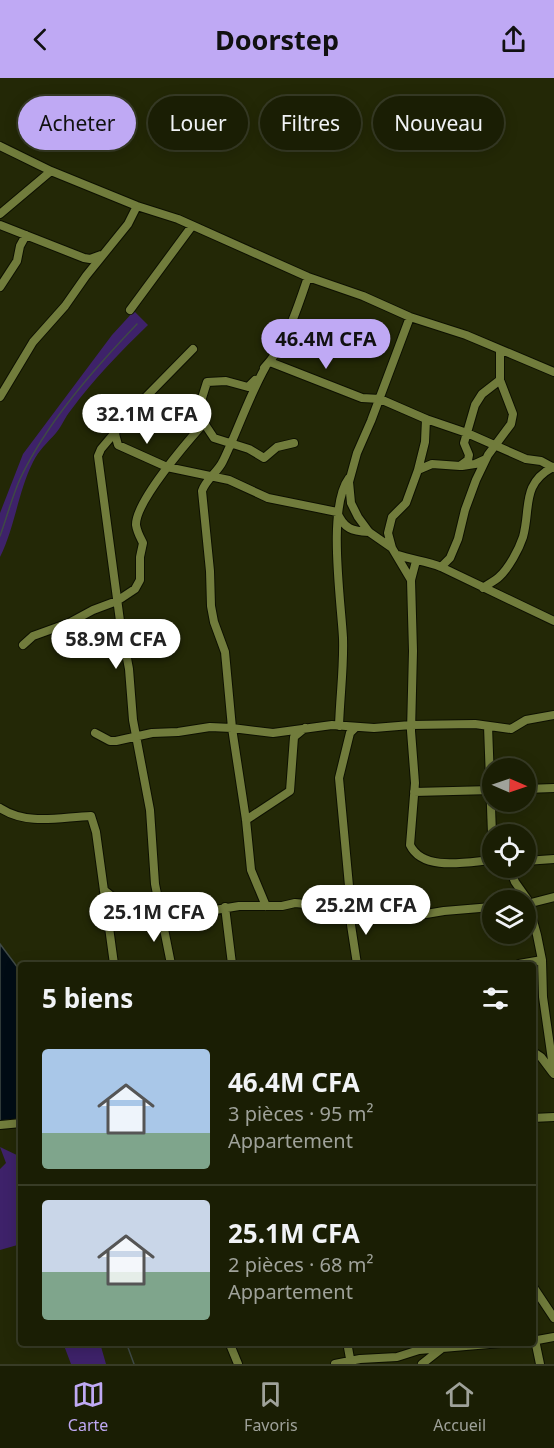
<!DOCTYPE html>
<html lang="fr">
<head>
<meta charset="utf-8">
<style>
  body { margin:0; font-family:"Noto Sans",sans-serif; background:#272b13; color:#f1f3f6; height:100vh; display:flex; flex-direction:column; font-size:22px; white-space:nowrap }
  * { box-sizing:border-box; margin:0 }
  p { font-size:20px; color:#9fa29a }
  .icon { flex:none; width:33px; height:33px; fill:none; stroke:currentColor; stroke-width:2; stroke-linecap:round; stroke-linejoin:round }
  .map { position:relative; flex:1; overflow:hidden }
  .details { position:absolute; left:18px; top:884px; width:518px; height:384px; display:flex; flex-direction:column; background:#1a1e04; border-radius:6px; box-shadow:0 3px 15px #0003,0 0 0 2px #383c26 }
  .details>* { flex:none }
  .hud { position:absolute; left:18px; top:18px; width:519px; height:54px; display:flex; gap:12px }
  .needle { width:39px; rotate:92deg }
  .tools { position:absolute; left:482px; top:680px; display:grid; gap:12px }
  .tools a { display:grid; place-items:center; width:54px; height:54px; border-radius:50%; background:#1a1e04; box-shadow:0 3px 15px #0003,0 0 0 2px #383c26; font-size:30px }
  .price { position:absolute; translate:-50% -51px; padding:0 14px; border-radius:21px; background:#fff; color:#222; font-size:20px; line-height:39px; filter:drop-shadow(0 2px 3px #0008) }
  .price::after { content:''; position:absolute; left:50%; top:36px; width:18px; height:14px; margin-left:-9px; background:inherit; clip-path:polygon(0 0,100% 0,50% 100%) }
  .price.current { background:#bfa9f4; color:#111 }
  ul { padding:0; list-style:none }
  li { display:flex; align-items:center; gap:18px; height:150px; padding:0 24px }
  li+li { border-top:2px solid #383c26 }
  li span { display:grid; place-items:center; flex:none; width:168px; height:120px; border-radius:6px; color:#555 }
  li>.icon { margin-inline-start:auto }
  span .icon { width:72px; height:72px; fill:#fffc; stroke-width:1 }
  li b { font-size:26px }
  h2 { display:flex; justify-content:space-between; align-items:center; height:72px; padding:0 24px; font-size:26px }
  .chip { padding:0 21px; border-radius:27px; background:#1a1e04; box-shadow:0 3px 15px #0003,0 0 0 2px #383c26; font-size:21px; line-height:54px }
  .chip.current { background:#bfa9f4; color:#111 }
  header { display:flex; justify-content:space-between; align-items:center; height:78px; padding:0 24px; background:#bfa9f4; color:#111; font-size:27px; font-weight:700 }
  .tabs { display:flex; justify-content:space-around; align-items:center; height:84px; border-top:2px solid #383c26; background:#1a1e04; font-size:16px; color:#9fa29a }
  .tabs a { display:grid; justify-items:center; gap:3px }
  .tabs .current { color:#bfa9f4 }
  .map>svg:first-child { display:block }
</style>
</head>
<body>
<header><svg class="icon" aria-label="back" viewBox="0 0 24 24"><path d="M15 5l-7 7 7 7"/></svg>Doorstep<svg class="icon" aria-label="share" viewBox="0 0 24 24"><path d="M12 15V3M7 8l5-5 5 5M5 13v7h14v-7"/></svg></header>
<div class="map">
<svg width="554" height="1286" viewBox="0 0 554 1286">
  <rect width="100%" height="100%" fill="#232806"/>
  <!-- green -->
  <path fill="#3e226a" d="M134,233L148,247C121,273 93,302 71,332C65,339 62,348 56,355C47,365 39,372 33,384C18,414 15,449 0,479V435L23,376L112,257Z
    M0,1069L21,1079V1166L0,1172V1091L6,1085Z
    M63,1265H100L106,1286H71Z"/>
  <!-- water -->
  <path fill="#010c15" stroke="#3f4946" stroke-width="1.5" d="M0,866L21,894V1041L0,1043Z"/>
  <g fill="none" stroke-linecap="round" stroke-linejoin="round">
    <!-- stream -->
    <path stroke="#3f4946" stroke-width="1.5" d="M0,458C7,439 12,419 20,401C47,344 94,291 137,246
      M126,1264L134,1286"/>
    <!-- minor casing -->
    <g stroke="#0d1001" stroke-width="10">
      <path id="minor" d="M0,68L51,93L137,128L178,141L308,199L363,218L410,239L466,257L554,294
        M0,136L51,93
        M0,147L84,180L90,181L101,177
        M0,209L17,183L20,168L26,157
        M130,232L192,148
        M270,284L362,320L380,321L426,341L467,355L526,381L541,383L554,390
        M264,290C287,265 297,231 308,199
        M0,319L33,264L65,228L86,198L128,146L137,128
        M204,345L214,360L249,371L264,380L277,369L294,365
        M115,356L118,367L167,389L229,402L268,420L337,434C344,451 352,453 369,454
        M462,388L475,386L486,381
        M418,392L425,364L426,341
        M392,470L369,454L358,439L351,425L349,404L357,375L371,343L410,239
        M398,477C412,482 427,483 441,489L554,543
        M416,483L411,502L413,573L411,653L415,705L410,767C423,794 467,784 492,782
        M441,489L450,480L458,461L465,432L476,402L488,377L511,346L513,336L500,302V272
        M411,502L392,470L388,455L392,439L406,425L418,392L432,386L460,388L468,382L469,377L464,365L475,327L482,316L500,302
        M483,510C488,506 495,503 499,499C509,490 519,471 523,459C531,430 521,406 553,389
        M23,567L33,558L69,545L93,532L117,523L135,511L140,502V479L143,465C140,459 137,454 136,447C135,424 188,363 204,345L202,320L207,304L226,303L248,309L255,302
        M339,648C340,618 344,589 343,560C341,522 327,429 349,400
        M488,648L492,756
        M356,649L350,655L339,700L349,808L358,831
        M95,655L110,663H116L152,655L178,654L210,649L232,650L273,655L332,647L374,650L411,647L475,646L511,651L526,642L554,637
        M525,711L554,710
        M414,714L492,712
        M0,730C28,748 60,739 91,738L96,754L114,886
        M246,742L290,713L294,659L305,650
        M525,783L554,781
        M509,789L515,804L527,821L537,857L542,882L543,919L554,996
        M104,812L120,825L153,840L173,839L239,828H282L295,825L358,831H387L411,836H426L444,833L492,829
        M527,826L554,819
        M266,828L251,792L246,742L232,650L225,574L214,544L211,528L210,493L202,413C206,401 218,394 223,383C238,352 249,318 266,288
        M225,829L232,886
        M352,830L351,847L357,886
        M171,886L155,806L150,732L133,642L129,591L120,543L98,378L101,371L139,326L193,271
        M519,886L542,882
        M532,973L541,979L553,995
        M532,1040L554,1039
        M0,1047L21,1045
        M532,1207L554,1240
        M535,1262L540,1286
        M532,1263L554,1259
        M229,1264L238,1286
        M347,1264L351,1286
        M335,1286L360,1281L397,1279L419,1272L512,1264
        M422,1286L441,1271"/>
    </g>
    <!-- minor -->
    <use href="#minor" stroke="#717c3c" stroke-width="8"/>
  </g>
</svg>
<div class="tools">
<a><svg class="needle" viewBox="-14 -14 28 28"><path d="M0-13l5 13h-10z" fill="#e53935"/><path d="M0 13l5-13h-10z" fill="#9fa29a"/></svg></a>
<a><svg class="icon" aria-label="locate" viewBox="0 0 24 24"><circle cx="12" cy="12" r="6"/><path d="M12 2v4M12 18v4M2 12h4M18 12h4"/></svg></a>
<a><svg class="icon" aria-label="layers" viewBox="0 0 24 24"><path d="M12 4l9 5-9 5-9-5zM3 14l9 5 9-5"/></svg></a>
</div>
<b class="price current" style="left:326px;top:292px">46.4M CFA</b>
<b class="price" style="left:147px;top:367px">32.1M CFA</b>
<b class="price" style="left:116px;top:592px">58.9M CFA</b>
<b class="price" style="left:366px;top:858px">25.2M CFA</b>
<b class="price" style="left:154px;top:865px">25.1M CFA</b>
<div class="hud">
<a class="chip current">Acheter</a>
<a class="chip">Louer</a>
<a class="chip">Filtres</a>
<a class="chip">Nouveau</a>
</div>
<section class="details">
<h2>5 biens<svg class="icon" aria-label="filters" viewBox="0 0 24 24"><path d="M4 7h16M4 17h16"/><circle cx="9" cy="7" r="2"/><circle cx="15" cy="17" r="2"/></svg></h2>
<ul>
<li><span style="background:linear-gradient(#a9c7e8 70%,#7fa58c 0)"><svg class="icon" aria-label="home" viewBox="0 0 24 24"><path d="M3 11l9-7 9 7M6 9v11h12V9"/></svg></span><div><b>46.4M CFA</b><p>3 pièces · 95 m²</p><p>Appartement</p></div></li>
<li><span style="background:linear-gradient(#c9d6e8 60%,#7fa58c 0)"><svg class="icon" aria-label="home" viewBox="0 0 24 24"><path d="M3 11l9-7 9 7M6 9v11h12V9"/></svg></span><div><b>25.1M CFA</b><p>2 pièces · 68 m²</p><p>Appartement</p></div></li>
</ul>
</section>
</div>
<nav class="tabs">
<a class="current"><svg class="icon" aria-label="map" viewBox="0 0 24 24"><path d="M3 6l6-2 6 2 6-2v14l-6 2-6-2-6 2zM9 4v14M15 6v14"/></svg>Carte</a>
<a><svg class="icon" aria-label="saved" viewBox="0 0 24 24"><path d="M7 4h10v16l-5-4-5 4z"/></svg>Favoris</a>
<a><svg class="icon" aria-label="home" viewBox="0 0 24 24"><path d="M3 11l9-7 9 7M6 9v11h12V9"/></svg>Accueil</a>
</nav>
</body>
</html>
